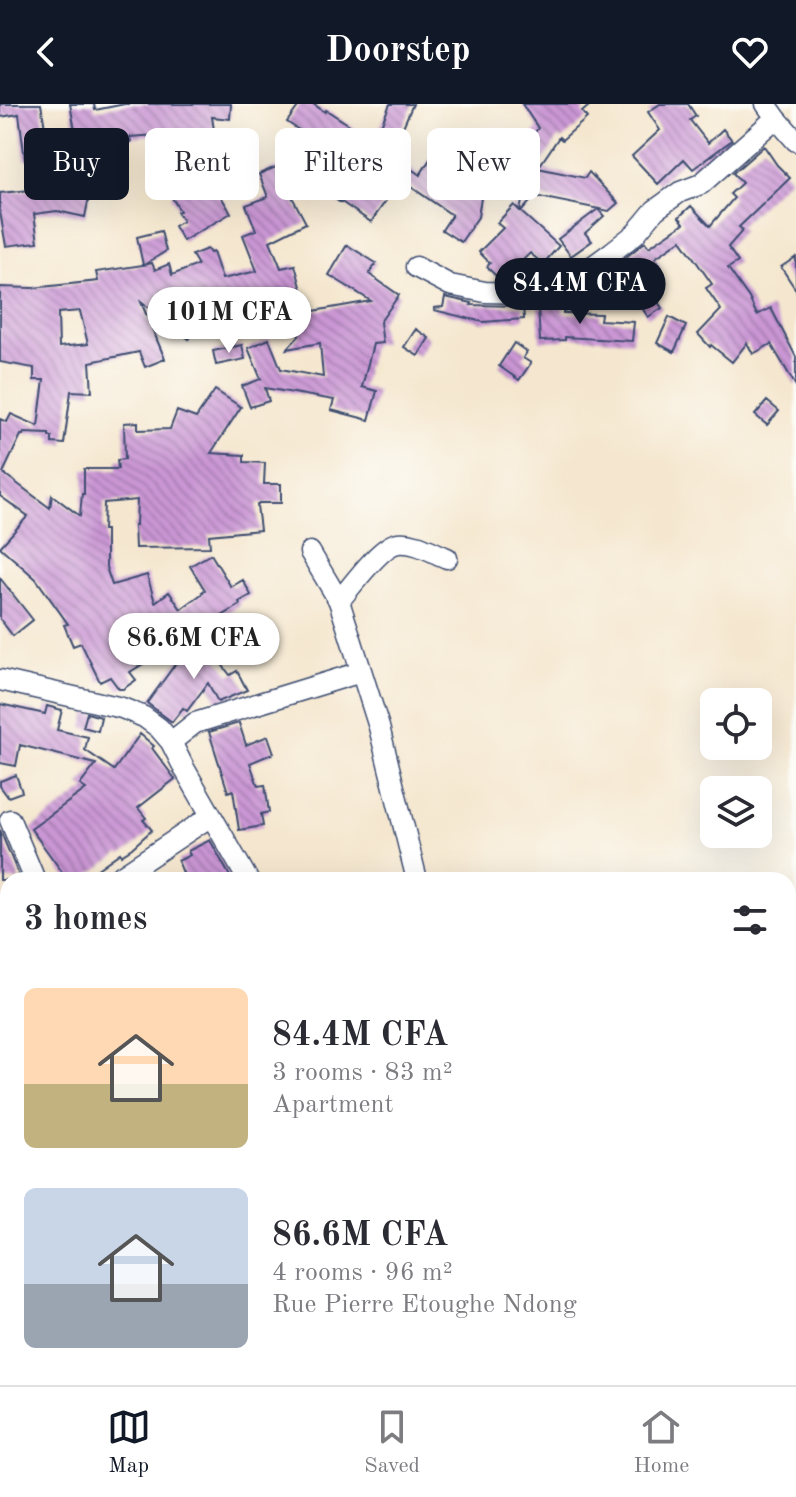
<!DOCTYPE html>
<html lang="en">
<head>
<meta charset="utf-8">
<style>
  body { margin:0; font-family:"Old Standard TT",serif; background:#f2f2f3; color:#2b2b33; height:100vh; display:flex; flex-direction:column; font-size:30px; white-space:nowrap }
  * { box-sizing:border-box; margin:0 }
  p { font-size:26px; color:#7c7c81 }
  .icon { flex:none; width:44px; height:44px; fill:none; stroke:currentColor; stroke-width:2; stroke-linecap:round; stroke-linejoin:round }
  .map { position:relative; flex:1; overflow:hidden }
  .drawer { position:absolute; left:0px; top:768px; width:796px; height:514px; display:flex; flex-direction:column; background:#fff; border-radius:24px 24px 0 0; box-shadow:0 8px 32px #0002 }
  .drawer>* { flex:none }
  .banner { position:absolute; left:24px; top:24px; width:748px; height:72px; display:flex; gap:16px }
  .tools { position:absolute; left:700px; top:584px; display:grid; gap:16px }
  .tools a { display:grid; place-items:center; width:72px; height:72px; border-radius:12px; background:#fff; box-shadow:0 8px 32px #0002; font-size:40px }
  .price { position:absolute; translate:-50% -68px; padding:0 18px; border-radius:28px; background:#fff; color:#222; font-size:26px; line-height:52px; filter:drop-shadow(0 2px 4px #0008) }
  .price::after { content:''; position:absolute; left:50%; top:48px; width:24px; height:18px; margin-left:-12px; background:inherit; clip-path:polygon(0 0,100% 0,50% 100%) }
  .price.active { background:#111827; color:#fff }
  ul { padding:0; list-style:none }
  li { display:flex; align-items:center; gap:24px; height:200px; padding:0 24px }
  li span { display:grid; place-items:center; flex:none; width:224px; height:160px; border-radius:12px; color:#555 }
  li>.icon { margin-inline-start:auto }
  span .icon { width:96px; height:96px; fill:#fffc; stroke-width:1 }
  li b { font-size:34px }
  h2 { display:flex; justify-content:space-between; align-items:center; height:96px; padding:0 24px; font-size:34px }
  .pill { padding:0 28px; border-radius:12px; background:#fff; box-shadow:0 8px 32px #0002; font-size:28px; line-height:72px }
  .pill.active { background:#111827; color:#fff }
  header { display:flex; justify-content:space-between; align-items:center; height:104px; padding:0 24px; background:#111827; color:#fff; font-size:36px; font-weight:700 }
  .dock { display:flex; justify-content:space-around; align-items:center; height:112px; border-top:2px solid #e1e1e2; background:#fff; font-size:22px; color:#7c7c81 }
  .dock a { display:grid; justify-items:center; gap:4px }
  .dock .active { color:#111827 }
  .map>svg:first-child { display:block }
</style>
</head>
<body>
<header><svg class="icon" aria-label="back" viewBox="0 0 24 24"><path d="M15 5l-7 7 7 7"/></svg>Doorstep<svg class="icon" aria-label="heart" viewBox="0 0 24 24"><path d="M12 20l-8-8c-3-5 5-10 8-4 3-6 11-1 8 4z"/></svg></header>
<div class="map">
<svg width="796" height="1281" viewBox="0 0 796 1281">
  <defs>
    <pattern id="building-back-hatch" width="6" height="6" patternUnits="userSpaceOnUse" patternTransform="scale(2)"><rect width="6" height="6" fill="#ca96d4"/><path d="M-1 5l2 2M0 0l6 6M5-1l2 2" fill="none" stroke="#a37baf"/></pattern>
  </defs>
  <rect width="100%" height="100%" fill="#fdfcf7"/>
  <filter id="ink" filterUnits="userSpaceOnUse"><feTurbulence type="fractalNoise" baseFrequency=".0125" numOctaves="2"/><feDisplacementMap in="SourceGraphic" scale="16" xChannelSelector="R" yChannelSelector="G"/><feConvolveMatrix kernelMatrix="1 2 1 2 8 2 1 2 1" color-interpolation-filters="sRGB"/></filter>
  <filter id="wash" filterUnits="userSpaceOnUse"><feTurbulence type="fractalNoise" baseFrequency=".006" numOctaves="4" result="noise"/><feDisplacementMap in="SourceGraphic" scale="32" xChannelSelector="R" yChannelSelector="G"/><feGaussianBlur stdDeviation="1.8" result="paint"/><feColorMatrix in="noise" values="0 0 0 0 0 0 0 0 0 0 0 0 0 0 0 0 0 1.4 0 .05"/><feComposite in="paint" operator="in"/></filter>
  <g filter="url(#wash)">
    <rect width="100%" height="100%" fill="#f5e7cf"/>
    <g id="blocks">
      <!-- building -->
      <path fill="url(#building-back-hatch)" fill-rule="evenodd" d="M0,0H41L46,30L75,26L70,0H94L95,6L125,0H231L230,15L212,13L217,46L207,48L208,55L161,61L157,31L130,33L131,38L97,44V47L25,56L19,10L0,13Z
        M300,0H313L325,8L326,6L359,27L345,47L394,85L371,118L340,97L339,98L291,63L311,34L287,18Z
        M390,0H413L396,39L377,31Z
        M522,0H591L582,8L587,14L562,36L559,33L538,64L585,74L589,68L618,99L609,107L535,92L521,108L559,142L543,160L530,149L509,170L504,166L497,173L487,163L490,159L479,148L503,124L497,119L514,101L520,107L532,49L524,44L538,24Z
        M660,0H688L696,12L690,16L708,39L723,25L732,36L693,65L684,55L658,80L632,52L660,26L648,8Z
        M764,42L777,61L790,74L739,123L743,126L728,143L738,158L728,164L749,194L757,211L771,204L796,253V282L771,240L753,250L747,239L732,258L711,241L710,243L698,230L721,206L706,184L712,180L681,136L655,154L661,164L643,175L662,204L648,213L630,185L592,195L588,181L608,167L618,164L616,161L645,138L649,143L684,119L679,113L691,102L710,122L734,94L730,90L742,79L733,69Z
        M434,49L447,58L463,59L465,51L487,55L478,113L461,138L442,126L452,111L408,81L404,87L389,77L403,59L420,71Z
        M276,63L306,119L270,137L281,164L295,161L308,208L371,197L329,171L347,141L376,159L369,170L399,191L380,218L383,239L373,240L362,283L377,287L369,316L331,306L334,296L265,284L269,297L250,303L242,282L261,275L248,244L269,235L281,265L323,273L320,239L287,245L299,232L287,191L260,198L259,193L215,203L189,235L141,198L165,255L145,263L139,248L90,258L92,288L71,287L64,340L52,339V333L49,332V330L24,329L23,331H21L3,369L50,404L52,391L80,412L82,390H84V365H118L117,356L125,355L124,319L138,318V326L170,325L177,307L196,314L215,286L241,303L211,349L244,351V358L265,359L264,380H281V399H259L257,401L260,426L209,431L210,443L135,444L134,421H136L137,396L104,399L103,426H106V463L112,481L147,471L155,498L169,488L181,505L203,489L202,488L205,486L190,462L211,450L231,483L243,476L251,491L239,498L240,501L130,568L136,576L123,585H119L110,573L100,578L81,539L73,542L64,521L68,520L36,475L0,443L28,412L0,392V315L7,318L11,310L38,322L44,276H34V264L0,258V183L32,184L98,177L96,168L143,161L137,133L161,127L166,147L144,161L152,159L155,166L169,160L172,171L198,161L192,151L207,145L210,149L213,148L222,175L257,167L243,131L256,126L246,101L268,93L259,70ZM80,207L88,240L59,243L58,209Z
        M207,70L231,109L183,137L174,122L183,117L177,108L180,107L171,92Z
        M53,81L90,88L85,113L57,107L34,110L38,138L6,142L0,108V89L52,84Z
        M598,105L604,112L585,129L592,137L571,152L558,135Z
        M796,153V186L781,163Z
        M445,193L472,199L471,201L523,202L524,215L483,218L434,206V204L443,203Z
        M563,202V209L601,210L600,216L634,218L632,237L565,233V236L540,237L538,203Z
        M669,213L686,222L674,248L657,239Z
        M416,225L429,234L418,252L404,243Z
        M514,239L527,248L523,254L531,259L519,276L499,262Z
        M242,241L245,255L216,261L213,247Z
        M767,297L779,307L767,321L755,311Z
        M0,474L33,516L13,532L0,515Z
        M198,529L230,571L237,567L247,586L218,598L208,579L187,607L183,604L172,618L147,599Z
        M0,600L45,610L47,602L62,606L57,626L88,633L85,646L114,666L140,630L154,642L152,644L175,675L138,704L146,714L143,716L152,726L132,744L121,751L120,749L82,776H68L31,725L86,685L80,681L96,660L20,641L16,662L0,659Z
        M87,609L101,613L98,627L83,623Z
        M239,619L246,641L268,632L274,649L250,659L258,682L265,681L269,708L261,710L263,722L239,726L233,686L228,688L209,628Z
        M16,671L22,688L8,693L0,682V677Z
        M0,726L19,772H18L19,776H0Z
        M210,736L232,776H186L178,757L190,751L188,747Z"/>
    </g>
  </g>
  <g filter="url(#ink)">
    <use href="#blocks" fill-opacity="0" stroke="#3c4b6f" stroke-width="2"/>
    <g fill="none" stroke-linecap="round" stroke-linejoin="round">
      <!-- minor casing -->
      <g stroke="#3c4b6f" stroke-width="23">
        <path id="minor" d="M766,0L776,14L796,37
          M416,163L450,181L485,188L534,189L558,181L582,170L612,148L635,130L655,106L680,88L701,80L776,14
          M310,448L339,497L379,623L417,776
          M339,497C351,483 381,441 398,439C415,437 432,448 447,454
          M0,576L122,604L144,613L159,624L171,638L184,664L248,776
          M171,638L195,619L361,568
          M10,716L35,776
          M115,776L211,712
          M788,867L794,876L796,887
          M0,1166L8,1163
          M0,1246L8,1240
          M291,1281L301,1274
          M467,1281L468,1274"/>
      </g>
      <!-- major casing -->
      <g stroke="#3c4b6f" stroke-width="29">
        <path id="major" d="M788,974L796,970
          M0,977L8,978"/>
      </g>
      <!-- minor -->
      <use href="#minor" stroke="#fff" stroke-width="20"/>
      <!-- major -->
      <use href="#major" stroke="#fbbb8c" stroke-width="26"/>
    </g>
  </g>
</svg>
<div class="tools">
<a><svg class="icon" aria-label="locate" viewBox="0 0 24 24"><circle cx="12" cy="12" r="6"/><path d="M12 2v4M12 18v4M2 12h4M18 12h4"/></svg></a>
<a><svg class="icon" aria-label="layers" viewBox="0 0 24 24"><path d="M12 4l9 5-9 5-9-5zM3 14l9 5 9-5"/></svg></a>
</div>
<b class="price active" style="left:580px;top:222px">84.4M CFA</b>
<b class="price" style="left:229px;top:251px">101M CFA</b>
<b class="price" style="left:194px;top:577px">86.6M CFA</b>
<div class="banner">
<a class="pill active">Buy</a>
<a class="pill">Rent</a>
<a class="pill">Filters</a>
<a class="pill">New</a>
</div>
<section class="drawer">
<h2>3 homes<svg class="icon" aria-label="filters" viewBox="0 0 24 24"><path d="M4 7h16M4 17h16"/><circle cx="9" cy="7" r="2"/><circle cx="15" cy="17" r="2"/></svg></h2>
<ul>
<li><span style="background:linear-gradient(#ffd9b3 60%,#c2b280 0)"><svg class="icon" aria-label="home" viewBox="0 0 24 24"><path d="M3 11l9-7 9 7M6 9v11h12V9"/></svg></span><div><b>84.4M CFA</b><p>3 rooms · 83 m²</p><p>Apartment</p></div></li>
<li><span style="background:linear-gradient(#c9d6e8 60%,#9aa5b1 0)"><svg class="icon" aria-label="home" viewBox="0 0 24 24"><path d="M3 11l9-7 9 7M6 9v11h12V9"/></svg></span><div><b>86.6M CFA</b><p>4 rooms · 96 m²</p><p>Rue Pierre Etoughe Ndong</p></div></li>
</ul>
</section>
</div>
<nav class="dock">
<a class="active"><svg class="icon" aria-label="map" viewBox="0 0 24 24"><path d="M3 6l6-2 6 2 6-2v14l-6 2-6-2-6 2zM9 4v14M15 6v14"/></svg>Map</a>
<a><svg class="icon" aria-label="saved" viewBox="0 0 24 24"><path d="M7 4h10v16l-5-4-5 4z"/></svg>Saved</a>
<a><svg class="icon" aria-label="home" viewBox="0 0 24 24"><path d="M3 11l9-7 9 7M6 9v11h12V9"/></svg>Home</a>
</nav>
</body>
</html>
